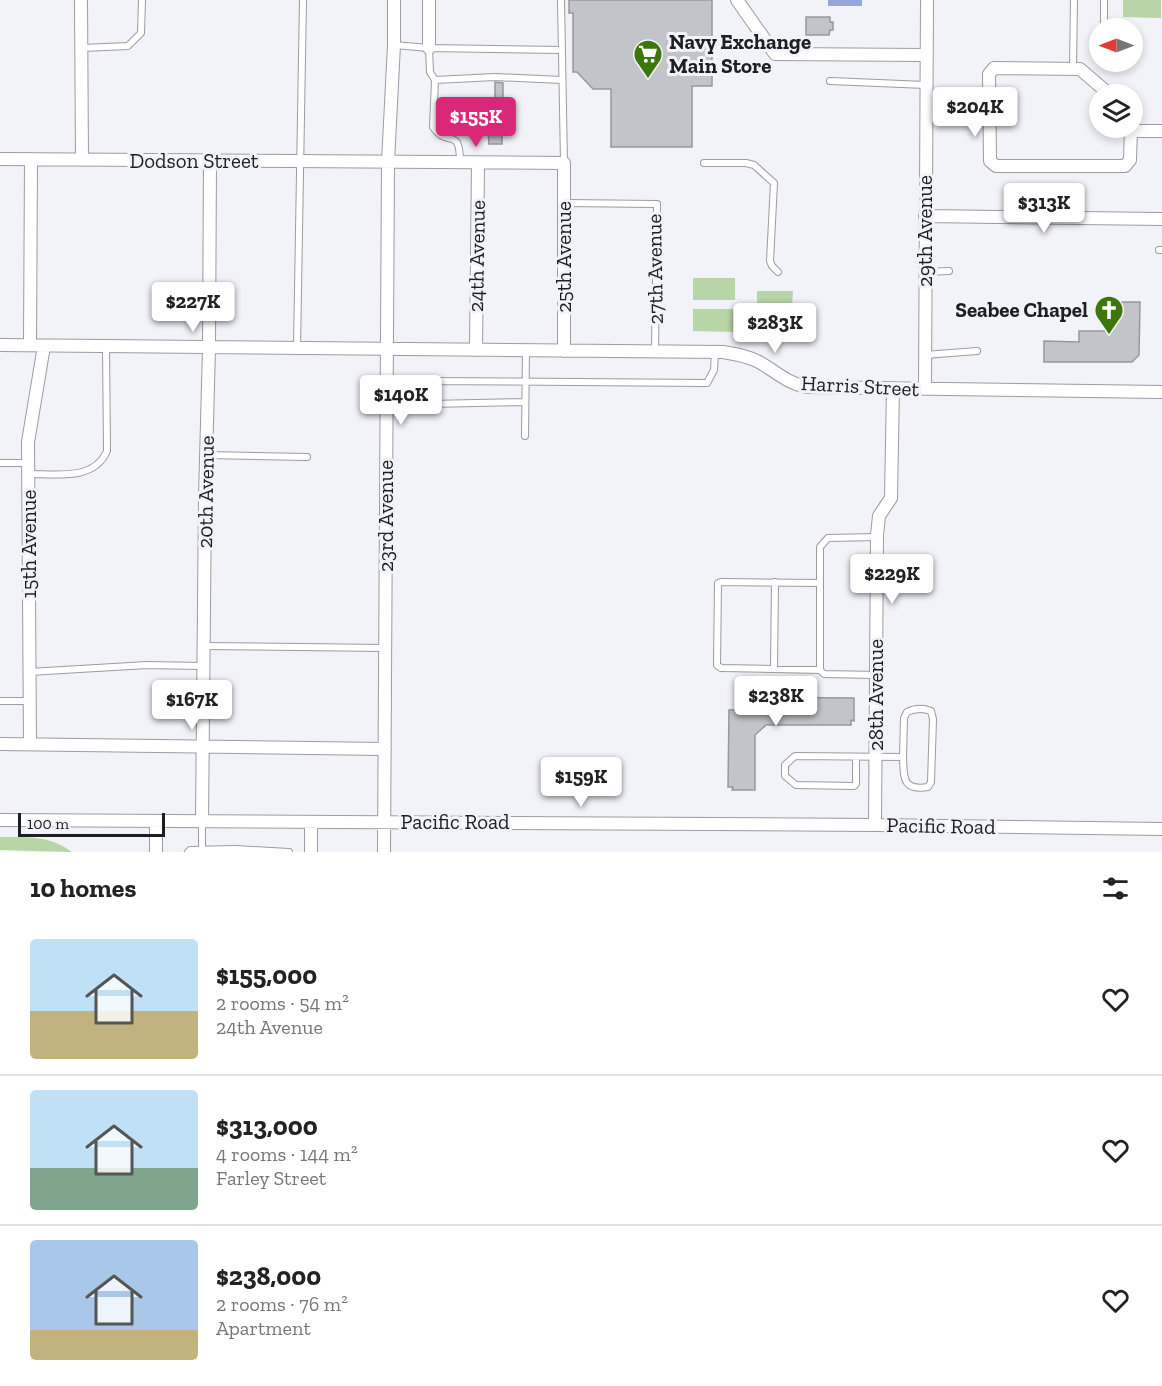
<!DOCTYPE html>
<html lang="en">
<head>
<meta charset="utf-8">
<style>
  body { margin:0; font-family:"Zilla Slab",serif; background:#f6f6f6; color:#222; height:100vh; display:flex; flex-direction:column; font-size:22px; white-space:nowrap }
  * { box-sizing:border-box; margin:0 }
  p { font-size:20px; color:#767676 }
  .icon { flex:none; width:33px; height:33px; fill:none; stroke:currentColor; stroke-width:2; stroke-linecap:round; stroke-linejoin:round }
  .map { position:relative; height:852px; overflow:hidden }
  .side { display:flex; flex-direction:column; background:#fff; flex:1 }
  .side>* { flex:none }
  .needle { width:39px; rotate:270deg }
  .tools { position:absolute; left:1089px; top:18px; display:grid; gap:12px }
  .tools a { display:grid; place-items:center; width:54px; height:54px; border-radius:50%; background:#fff; box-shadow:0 3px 9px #0003; font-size:30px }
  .scale { position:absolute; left:18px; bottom:15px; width:147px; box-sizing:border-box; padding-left:6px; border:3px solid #1d1e20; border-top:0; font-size:16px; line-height:21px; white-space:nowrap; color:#1d1e20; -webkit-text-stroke:4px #f1f3f9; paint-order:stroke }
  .price { position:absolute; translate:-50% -51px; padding:0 14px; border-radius:6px; background:#fff; color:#222; font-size:20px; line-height:39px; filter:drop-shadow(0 2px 3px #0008) }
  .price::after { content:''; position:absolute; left:50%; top:36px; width:18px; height:14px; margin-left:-9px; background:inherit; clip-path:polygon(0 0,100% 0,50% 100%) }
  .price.current { background:#db2777; color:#fff }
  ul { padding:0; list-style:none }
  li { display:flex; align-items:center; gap:18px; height:150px; padding:0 30px }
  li+li { border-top:2px solid #e0e0e0 }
  li span { display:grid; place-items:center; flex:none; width:168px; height:120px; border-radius:6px; color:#555 }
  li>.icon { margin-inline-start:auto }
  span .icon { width:72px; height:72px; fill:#fffc; stroke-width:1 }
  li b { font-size:26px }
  h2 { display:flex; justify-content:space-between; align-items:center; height:72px; padding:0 30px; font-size:26px }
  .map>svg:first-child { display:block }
</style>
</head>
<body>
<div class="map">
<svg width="1162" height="852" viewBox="0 0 1162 852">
  <rect width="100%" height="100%" fill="#f1f3f9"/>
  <!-- green -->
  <path fill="#b7d5a7" d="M1123,0H1161V18L1123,17Z
    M693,278H735V300H693Z
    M757,291H793L792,307H757Z
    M693,309H735V332L693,331Z
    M757,317H792V334H757Z
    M0,837C26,837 50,835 72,852L0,850Z"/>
  <!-- water -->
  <path fill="#97a6d9" d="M828,0H862V6H828Z"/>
  <!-- building -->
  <path fill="#c2c4ca" stroke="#96989e" stroke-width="1.5" d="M569,0H712V86H692V147H611V89H593L577,72H573V13H569Z
    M806,17H830V22H833V30H830L829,35H806Z
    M495,82L503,83V115H507V130H502V144H489L488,131L450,130V112L489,111V98H495Z
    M1108,302H1140L1139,355L1132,362H1044V341L1079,342V331H1108Z
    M742,697L854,698V721L851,720V725H766L755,735V790H732L733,787H728L729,710H742Z"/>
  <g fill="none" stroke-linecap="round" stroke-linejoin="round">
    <!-- service casing -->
    <g stroke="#9b9ca2" stroke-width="8">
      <path id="service" d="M561,0L564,163
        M1104,28V0
        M394,45L429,48L561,50
        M82,48L128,46L141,33L142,0
        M429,48L430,72L435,80L495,77L562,80
        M1073,68L1074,0
        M435,80L433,127C448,149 460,125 460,163
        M830,81L926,85
        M704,163H746L754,165L774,183L770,261L772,266L778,272
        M564,203L657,204L655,352
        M1159,250H1162
        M925,272L949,271
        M297,348L303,0
        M925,355L977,351
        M525,402L430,404L419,399V387L429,381L707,383L714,370L715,352
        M525,436L526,350
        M207,455L307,457
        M0,463H28
        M29,474C56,474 94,481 107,451L106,347
        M204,646L385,648
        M774,668L775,582
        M820,670L721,668L717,665L718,583L721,582L820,583
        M29,672L147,665L203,666
        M876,675L824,674L820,670V547L828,538L877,537
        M0,701H29
        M856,757V784L854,786L796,785L785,776V765L795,756L903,757L904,718L907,712C915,708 923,708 931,711L933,719L931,782L928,787C902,791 904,778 903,757
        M202,822V850
        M188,852L190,850L236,849L289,852"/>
    </g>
    <!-- minor casing -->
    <g stroke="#9b9ca2" stroke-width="14">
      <path id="minor" d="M81,0L82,160
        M429,0V48
        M737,0L775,54L927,55
        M1109,94L1080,69L994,68L989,74L990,161L996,166H1125L1130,160L1131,128
        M1131,131H1162
        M0,159L564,163V351
        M925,216L1162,219
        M0,345L723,352C736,354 748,356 759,362C775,371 787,383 806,387L1162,392
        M30,345L31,159
        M476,350L478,163
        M925,389L927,0
        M0,744L385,749
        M30,744L28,442L44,346
        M0,820L875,825L1162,829
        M202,822L205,497L209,348L210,161
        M875,825L877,535L879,516L891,498L893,388
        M156,852V822
        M311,852V822
        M384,852L388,162L394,45V0"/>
    </g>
    <!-- service -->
    <use href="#service" stroke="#fff" stroke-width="6"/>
    <!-- minor -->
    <use href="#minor" stroke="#fff" stroke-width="12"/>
  </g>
  <!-- icons -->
  <defs>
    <g id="supermarket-pin" transform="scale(1.5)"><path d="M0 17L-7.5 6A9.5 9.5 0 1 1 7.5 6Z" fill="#3d760a" stroke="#f1f3f9"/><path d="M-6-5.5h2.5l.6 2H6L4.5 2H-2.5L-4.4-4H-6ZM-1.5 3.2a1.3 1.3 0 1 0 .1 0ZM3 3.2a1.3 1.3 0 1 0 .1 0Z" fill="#fff"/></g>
    <g id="church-pin" transform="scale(1.5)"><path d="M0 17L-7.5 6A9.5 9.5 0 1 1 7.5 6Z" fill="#3d760a" stroke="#f1f3f9"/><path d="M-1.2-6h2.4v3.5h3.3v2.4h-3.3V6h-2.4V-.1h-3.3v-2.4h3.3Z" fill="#fff"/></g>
  </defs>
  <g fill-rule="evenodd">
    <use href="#supermarket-pin" x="648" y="54"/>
    <use href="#church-pin" x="1109" y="310"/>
  </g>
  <g text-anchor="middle" stroke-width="6" stroke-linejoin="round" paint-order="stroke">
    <!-- poi labels -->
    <g font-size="21" font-weight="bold" fill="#1d1e20" stroke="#f1f3f9" text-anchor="start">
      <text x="669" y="49">Navy Exchange<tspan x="669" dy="24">Main Store</tspan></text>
      <text x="1088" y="317" text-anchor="end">Seabee Chapel</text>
    </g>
    <!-- street labels -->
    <g font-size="21" fill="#1d1e20" stroke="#f1f3f9">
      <text x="194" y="168">Dodson Street</text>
      <text transform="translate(925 231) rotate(-90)" y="7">29th Avenue</text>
      <text transform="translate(477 256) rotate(-89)" y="7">24th Avenue</text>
      <text transform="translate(564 257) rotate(-90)" y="7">25th Avenue</text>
      <text transform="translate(655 269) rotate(-91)" y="7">27th Avenue</text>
      <text transform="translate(860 386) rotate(3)" y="7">Harris Street</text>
      <text transform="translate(206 492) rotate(-89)" y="7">20th Avenue</text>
      <text transform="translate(386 516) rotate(-90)" y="7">23rd Avenue</text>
      <text transform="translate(29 544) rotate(-90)" y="7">15th Avenue</text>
      <text transform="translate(876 695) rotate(-90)" y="7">28th Avenue</text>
      <text x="455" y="829">Pacific Road</text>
      <text transform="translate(941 826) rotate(1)" y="7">Pacific Road</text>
    </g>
  </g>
</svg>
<div class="tools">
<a><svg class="needle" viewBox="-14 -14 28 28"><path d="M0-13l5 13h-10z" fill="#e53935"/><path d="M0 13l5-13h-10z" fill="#767676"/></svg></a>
<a><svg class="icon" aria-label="layers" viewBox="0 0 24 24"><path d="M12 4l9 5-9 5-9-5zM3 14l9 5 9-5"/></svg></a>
</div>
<div class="scale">100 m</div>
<b class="price" style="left:975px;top:138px">$204K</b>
<b class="price current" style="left:476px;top:148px">$155K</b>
<b class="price" style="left:1044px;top:234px">$313K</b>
<b class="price" style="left:193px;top:333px">$227K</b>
<b class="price" style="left:775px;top:354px">$283K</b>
<b class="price" style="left:401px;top:426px">$140K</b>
<b class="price" style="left:892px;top:605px">$229K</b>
<b class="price" style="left:776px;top:727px">$238K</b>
<b class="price" style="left:192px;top:731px">$167K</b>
<b class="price" style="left:581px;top:808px">$159K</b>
</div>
<section class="side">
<h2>10 homes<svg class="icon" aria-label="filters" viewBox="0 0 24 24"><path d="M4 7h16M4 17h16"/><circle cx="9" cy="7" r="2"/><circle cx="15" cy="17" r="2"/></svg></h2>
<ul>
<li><span style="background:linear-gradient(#bfe0f5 60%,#c2b280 0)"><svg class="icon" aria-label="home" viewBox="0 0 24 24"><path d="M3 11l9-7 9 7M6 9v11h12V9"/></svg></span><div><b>$155,000</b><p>2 rooms · 54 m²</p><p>24th Avenue</p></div><svg class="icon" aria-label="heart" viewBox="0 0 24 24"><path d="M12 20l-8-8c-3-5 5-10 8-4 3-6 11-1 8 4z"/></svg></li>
<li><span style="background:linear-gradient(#bfe0f5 65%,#7fa58c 0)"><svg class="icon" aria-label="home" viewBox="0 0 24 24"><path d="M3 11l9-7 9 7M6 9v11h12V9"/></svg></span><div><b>$313,000</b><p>4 rooms · 144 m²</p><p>Farley Street</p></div><svg class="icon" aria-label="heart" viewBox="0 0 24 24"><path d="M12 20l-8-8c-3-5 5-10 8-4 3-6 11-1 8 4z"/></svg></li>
<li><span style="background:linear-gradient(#a9c7e8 75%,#c2b280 0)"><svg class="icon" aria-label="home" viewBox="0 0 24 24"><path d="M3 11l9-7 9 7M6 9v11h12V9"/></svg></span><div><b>$238,000</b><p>2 rooms · 76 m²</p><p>Apartment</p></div><svg class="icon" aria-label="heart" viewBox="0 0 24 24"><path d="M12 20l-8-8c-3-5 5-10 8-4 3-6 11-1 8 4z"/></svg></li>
</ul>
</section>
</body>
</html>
